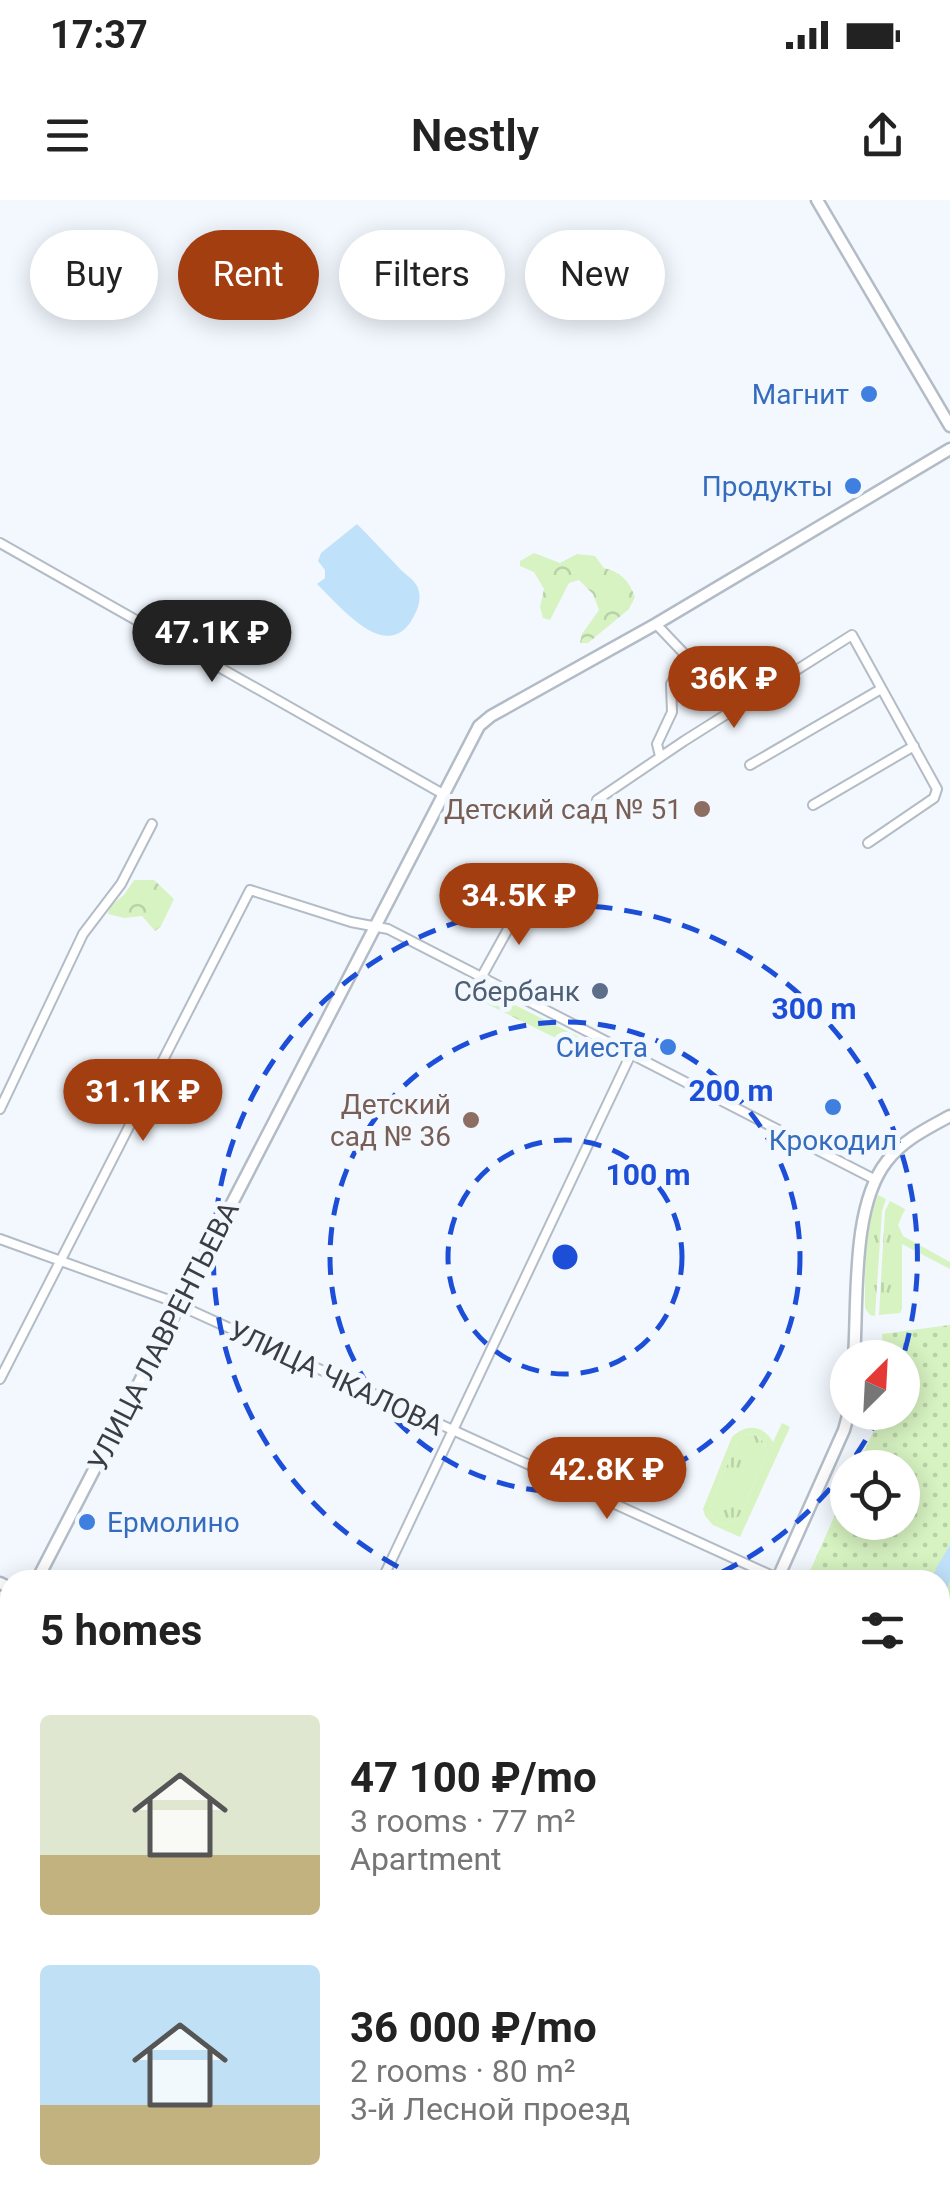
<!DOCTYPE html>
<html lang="en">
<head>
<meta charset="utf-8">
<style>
  body { margin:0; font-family:Roboto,sans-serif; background:#f2f2f2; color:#222; height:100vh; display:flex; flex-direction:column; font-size:38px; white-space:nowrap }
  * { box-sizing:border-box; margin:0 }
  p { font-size:32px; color:#767676 }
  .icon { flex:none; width:55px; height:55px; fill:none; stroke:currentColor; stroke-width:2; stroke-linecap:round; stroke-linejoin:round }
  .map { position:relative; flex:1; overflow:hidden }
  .details { position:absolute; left:0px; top:1370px; width:950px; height:642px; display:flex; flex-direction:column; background:#fff; border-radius:30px 30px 0 0; box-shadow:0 5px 25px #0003 }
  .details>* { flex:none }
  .guide { position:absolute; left:30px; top:30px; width:890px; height:90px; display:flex; gap:20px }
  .needle { width:65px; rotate:24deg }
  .buttons { position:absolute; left:830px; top:1140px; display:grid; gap:20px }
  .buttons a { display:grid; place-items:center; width:90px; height:90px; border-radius:50%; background:#fff; box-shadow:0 5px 25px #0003; font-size:50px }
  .price { position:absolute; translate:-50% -85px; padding:0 22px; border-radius:35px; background:#a33e11; color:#fff; font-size:32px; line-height:65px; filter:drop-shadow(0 2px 5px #0008) }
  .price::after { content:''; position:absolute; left:50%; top:60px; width:30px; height:22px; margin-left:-15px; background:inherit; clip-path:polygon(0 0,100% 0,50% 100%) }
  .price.current { background:#222; color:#fff }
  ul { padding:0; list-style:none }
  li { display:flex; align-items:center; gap:30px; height:250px; padding:0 40px }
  li span { display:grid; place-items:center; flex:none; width:280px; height:200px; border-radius:10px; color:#555 }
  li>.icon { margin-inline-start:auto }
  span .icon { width:120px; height:120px; fill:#fffc; stroke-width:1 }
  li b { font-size:42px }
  h2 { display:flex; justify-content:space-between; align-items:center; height:120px; padding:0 40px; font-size:42px }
  .chip { padding:0 35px; border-radius:45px; background:#fff; box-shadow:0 5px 25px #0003; font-size:35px; line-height:90px }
  .chip.current { background:#a33e11; color:#fff }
  .status { display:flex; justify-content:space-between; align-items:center; height:70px; padding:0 50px; background:#fff; direction:ltr }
  .status svg { height:28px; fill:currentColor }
  header { display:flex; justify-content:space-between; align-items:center; height:130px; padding:0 40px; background:#fff; font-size:45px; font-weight:600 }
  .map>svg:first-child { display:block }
</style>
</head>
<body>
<div class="status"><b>17:37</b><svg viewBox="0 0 49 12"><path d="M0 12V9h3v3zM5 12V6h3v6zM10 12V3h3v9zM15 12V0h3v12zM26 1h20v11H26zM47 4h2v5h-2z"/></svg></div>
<header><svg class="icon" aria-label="menu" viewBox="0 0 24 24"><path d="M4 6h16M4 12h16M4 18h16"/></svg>Nestly<svg class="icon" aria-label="share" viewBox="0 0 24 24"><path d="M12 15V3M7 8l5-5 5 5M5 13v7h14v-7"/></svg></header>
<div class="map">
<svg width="950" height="2011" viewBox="0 0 950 2011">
  <defs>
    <pattern id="grass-tufts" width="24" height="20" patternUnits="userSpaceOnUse" patternTransform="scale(2.5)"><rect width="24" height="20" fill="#d7f3c1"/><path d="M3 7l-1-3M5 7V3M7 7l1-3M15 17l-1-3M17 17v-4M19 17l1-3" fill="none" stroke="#b9d1a7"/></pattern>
    <pattern id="forest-crowns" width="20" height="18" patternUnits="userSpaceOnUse" patternTransform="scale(2.5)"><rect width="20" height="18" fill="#d7f3c1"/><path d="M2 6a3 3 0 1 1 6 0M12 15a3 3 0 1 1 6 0" fill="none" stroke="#b9d1a7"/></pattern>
    <pattern id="park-dots" width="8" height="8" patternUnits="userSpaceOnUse" patternTransform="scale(2.5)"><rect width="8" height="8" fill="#d7f3c1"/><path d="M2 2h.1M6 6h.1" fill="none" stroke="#b9d1a7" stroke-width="1.8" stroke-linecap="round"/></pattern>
  </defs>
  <rect width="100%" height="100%" fill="#f2f8fe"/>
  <!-- grass -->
  <path fill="url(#grass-tufts)" d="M878,995L886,999L882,1011L875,1116L870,1115L865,1108C865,1070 864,1031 878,995Z
    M890,1001L905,1009L898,1025L903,1036L950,1062V1069L902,1044V1109L900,1113L879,1115L885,1011Z
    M753,1234C762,1239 766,1243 767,1254L740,1315C725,1332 709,1324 711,1302L738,1240L745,1235Z"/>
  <!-- forest -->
  <path fill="url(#forest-crowns)" d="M534,353L560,363L577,354L595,356L604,368C621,372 629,381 635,397L629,409L588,443H580L582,434L599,410L593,394L579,380L569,383L550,420L543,418L540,407L544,389L534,372L520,366V361Z
    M134,680H154L174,699L161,726L155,731L142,716L124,718L108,714L110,706L124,695Z
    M479,789L487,791L603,849L607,854L604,858L594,857L479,800L475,796Z"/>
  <!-- park -->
  <path fill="url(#park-dots)" d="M950,1125V1528L944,1525L940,1533V1380H806L847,1288L848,1322H902V1268L857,1267L882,1213L902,1212V1158L883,1157L882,1134Z"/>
  <!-- pitch -->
  <path fill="#d7f3c1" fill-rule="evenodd" d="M782,1223L790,1227L740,1337L713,1325L705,1316L703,1309L732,1237C747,1223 763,1225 773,1242ZM753,1234C763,1239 766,1243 767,1254L740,1315C725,1332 709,1324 711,1302L738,1240L745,1235Z"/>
  <!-- water -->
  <path fill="#c0e1fa" d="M357,324C372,339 386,354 401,370C405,374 414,380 417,386C422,396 419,407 414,416C388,467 340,406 317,384L325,378V370L318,361L321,353Z
    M950,1345V1379L947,1389L950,1412V1462L940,1448V1380H933L936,1368Z"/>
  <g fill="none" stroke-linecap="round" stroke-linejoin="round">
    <!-- street casing -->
    <g stroke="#b3bcc6" stroke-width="12">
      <path id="street" d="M0,343L443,594
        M656,424L694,464L674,479L671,484L672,512L657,544L660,556
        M750,565L881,489
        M597,600L684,541L852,435L937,589L934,598L868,643
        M813,605L914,546
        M482,776L523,702
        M0,909L83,734L121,684L152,624
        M0,1039L180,1104L192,1111L777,1378
        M0,1179L250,690L351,722L388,729L874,979
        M382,1380L631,854
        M940,1984H950
        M370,2011L497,2002"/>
    </g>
    <!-- secondary casing -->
    <g stroke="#b3bcc6" stroke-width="15">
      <path id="secondary" d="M817,0L950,226
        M854,1158C858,1101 851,1006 887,961C903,940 928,928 950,916
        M37,1380L479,526L491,516L656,424L950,249
        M777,1380L844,1230L849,1212
        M0,1383L10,1388
        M940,1789L950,1793
        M86,2002L87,2011
        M581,2002L582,2011"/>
    </g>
    <!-- street -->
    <use href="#street" stroke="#fff" stroke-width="8"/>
    <!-- secondary -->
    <use href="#secondary" stroke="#fff" stroke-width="10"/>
  </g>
  <!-- distance rings -->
  <g fill="none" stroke="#1d4ed8" stroke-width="5" stroke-dasharray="18 12">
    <circle cx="565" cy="1057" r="117"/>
    <circle cx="565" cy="1057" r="235"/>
    <path d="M880 1214A352 352 0 0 1 705 1380M425 1380A352 352 0 1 1 903 1157"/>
  </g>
  <!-- markers -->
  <g fill="#3f7fe0" stroke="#f2f8fe" stroke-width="4">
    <circle cx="869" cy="194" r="10"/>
    <circle cx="853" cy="286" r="10"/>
    <circle cx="668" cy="847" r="10"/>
    <circle cx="833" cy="907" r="10"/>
    <circle cx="87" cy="1322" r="10"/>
  </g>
  <g fill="#8d6e63" stroke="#f2f8fe" stroke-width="4">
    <circle cx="702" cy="609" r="10"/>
    <circle cx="471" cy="920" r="10"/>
  </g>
  <circle fill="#5c6f8a" stroke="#f2f8fe" stroke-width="4" cx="600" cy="791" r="10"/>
  <g text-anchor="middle" stroke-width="10" stroke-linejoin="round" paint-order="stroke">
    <!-- shop labels -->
    <g font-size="28" fill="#366cbe" stroke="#f2f8fe" text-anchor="end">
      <text x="849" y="204">Магнит</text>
      <text x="833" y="296">Продукты</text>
      <text x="648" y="857">Сиеста</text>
      <text x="833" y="950" text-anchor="middle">Крокодил</text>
      <text x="107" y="1332" text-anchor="start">Ермолино</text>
    </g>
    <!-- education labels -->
    <g font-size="28" fill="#785e54" stroke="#f2f8fe" text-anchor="end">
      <text x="682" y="619">Детский сад № 51</text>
      <text x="451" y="914">Детский<tspan x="451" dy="32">сад № 36</tspan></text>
    </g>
    <!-- service labels -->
    <g font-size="28" fill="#4e5e75" stroke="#f2f8fe" text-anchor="end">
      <text x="580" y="801">Сбербанк</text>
    </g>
    <!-- street labels -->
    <g font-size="28" fill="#3a3d41" stroke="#f2f8fe">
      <text transform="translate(163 1136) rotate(-63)" y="10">УЛИЦА ЛАВРЕНТЬЕВА</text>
      <text transform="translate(336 1178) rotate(25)" y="10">УЛИЦА ЧКАЛОВА</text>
    </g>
  </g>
  <circle cx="565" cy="1057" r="15" fill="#1d4ed8" stroke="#f2f8fe" stroke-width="5"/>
  <g font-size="30" text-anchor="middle" font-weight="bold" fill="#1d4ed8" stroke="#f2f8fe" stroke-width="10" stroke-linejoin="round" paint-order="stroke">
    <text x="814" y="819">300 m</text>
    <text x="731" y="901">200 m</text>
    <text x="648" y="985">100 m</text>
  </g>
</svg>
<div class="buttons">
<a><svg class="needle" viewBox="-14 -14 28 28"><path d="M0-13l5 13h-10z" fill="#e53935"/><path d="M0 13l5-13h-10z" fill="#767676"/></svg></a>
<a><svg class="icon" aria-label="locate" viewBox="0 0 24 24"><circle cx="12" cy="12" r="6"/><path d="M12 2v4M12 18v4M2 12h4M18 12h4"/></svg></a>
</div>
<b class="price current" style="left:212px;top:485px">47.1K ₽</b>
<b class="price" style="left:734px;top:531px">36K ₽</b>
<b class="price" style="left:519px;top:748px">34.5K ₽</b>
<b class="price" style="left:143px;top:944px">31.1K ₽</b>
<b class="price" style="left:607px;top:1322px">42.8K ₽</b>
<div class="guide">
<a class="chip">Buy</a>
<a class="chip current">Rent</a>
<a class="chip">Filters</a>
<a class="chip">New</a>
</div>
<section class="details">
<h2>5 homes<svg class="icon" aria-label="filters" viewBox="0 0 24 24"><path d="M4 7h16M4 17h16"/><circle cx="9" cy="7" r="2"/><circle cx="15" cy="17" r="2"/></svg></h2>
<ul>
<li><span style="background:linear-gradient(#dfe7d0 70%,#c2b280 0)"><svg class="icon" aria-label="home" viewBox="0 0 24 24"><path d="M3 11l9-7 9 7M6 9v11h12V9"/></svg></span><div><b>47 100 ₽/mo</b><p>3 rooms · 77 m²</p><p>Apartment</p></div></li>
<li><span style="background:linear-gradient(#bfe0f5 70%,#c2b280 0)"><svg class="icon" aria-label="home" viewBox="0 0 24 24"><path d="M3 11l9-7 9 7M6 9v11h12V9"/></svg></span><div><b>36 000 ₽/mo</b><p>2 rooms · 80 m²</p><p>3-й Лесной проезд</p></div></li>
</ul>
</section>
</div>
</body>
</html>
